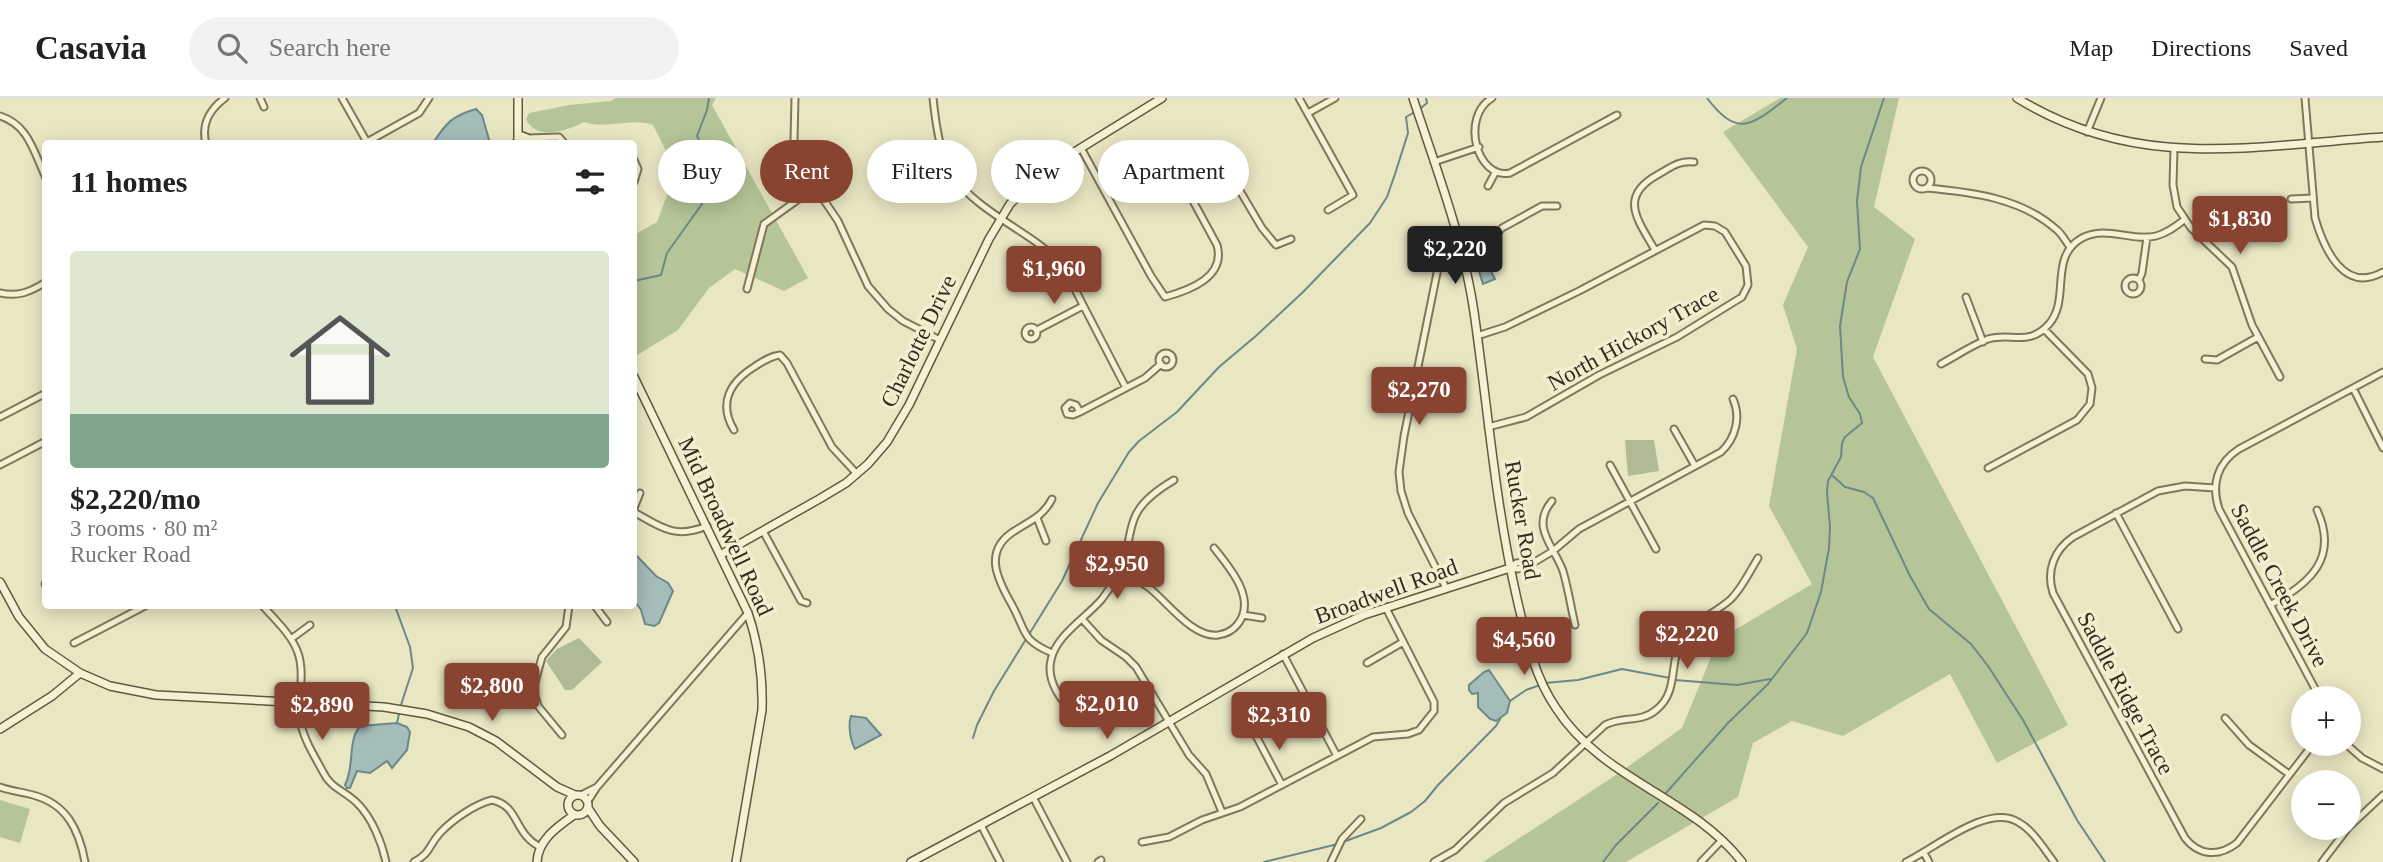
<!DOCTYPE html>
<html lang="en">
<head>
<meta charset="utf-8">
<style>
  body { margin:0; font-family:"Times New Roman",serif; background:#f2f2f2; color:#222; height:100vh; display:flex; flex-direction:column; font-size:26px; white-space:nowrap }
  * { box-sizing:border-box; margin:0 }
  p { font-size:23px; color:#767676 }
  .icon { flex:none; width:38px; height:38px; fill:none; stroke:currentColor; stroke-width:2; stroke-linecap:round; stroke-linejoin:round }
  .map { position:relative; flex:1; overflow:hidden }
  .sheet { position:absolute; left:42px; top:42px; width:595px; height:469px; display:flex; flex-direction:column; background:#fff; border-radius:7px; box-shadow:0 4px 18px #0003 }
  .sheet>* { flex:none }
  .guide { position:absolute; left:658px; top:42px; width:665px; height:63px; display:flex; gap:14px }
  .tools { position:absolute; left:2291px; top:588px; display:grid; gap:14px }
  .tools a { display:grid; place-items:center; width:70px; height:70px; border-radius:50%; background:#fff; box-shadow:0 4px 18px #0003; font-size:35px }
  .price { position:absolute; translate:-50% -60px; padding:0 16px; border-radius:7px; background:#894431; color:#fff; font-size:23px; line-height:46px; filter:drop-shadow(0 2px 4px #0008) }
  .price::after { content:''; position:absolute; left:50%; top:42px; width:21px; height:16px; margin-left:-10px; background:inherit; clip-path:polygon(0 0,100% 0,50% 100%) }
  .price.current { background:#222; color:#fff }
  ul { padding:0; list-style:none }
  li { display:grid; align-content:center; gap:14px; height:371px; padding:0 28px }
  li span { display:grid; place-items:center; height:217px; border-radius:7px; color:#555 }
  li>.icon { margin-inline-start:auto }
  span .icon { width:126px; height:126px; fill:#fffc; stroke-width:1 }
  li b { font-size:30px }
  h2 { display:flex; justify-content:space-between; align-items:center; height:84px; padding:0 28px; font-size:30px }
  .pill { padding:0 24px; border-radius:32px; background:#fff; box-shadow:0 4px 18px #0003; font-size:24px; line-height:63px }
  .pill.current { background:#894431; color:#fff }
  header { display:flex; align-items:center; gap:42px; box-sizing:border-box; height:98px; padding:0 35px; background:#fff; border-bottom:2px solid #e0e0e0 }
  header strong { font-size:33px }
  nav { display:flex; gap:38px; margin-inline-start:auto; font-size:24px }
  .search { width:490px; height:63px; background:#f2f2f2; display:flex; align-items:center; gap:18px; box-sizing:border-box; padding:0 24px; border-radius:38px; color:#767676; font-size:26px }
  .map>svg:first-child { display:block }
</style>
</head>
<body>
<header>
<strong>Casavia</strong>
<div class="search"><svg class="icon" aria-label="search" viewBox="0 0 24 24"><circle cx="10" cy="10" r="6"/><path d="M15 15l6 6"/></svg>Search here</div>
<nav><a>Map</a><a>Directions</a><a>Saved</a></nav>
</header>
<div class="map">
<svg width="2383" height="764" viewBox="0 0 2383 764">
  <rect width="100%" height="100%" fill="#e9e6c2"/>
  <!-- green -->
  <path fill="#b5c597" d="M616,0H716L712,7L808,180L784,193L735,171L709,190L678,232L634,259V137L657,124L676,73L653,27C630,19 607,32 584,24C566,33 539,43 526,22L529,15L569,7L611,3Z
    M1780,0H1899L1874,109L1915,141L1873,259L2068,627L1997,665L1950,576L1843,638L1792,623L1753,645L1738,699L1626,764H1483L1619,675L1682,630L1718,542L1812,486L1769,408L1797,251L1783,207L1808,149L1723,34Z
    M0,702L30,711L20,745L0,739Z"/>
  <!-- cemetery -->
  <path fill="#aebb95" d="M1625,342H1654L1659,373L1628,378Z
    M579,540L602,564L572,592H565L546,563L557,551Z"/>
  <!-- water -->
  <path fill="#a4bcba" stroke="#6c8888" stroke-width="2" d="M476,11L482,17L490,45H433C446,25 452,18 476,11Z
    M1483,158L1495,181L1483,186L1475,161Z
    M634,455L656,478L668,485L673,493L659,525L654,528L645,526L641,512L634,502Z
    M1489,572L1510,603L1507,615L1496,623L1490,621L1478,609V595L1472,596L1469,592V587L1484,574Z
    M851,618L866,620L881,637L855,651C850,642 848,627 851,618Z
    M397,625L407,629L410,634L407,652L392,670L387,663L370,675L357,673L350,690H347L345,687C355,668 347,644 360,628Z"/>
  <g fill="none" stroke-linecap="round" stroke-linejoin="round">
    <!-- stream -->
    <path stroke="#6c8888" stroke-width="2" d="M1707,0C1738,41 1752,27 1787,0
      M1421,10L1427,5L1426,0
      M634,183L661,177L667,155L702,106L711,65L697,38L707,12L709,0
      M1833,378L1845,389L1864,394L1873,400L1910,478L1929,511L1971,546L1988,568L2023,622L2077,722L2105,764
      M395,508L410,549L413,570L400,610
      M1675,582L1737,587L1770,581
      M1545,585L1578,582L1622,571L1670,580
      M1510,603L1526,592L1540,587
      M397,625L399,616
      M973,640L977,627L994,593L1062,483L1098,405L1129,354L1139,343L1177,314L1219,269L1257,237L1303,194L1370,125L1387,99L1395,76L1408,35L1406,19L1413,15
      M1666,695L1728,625L1768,586L1807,535L1821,494L1829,450L1830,429L1827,395L1828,383L1841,359L1842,345L1845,339L1862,325L1860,316L1849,299L1843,279L1840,228L1847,184L1860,151L1857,103L1861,69L1884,0
      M1343,744L1381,730L1411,714L1425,703L1438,687L1496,628L1500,621
      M1264,764L1338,746
      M1603,764L1616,747L1658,705"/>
    <!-- street casing -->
    <g stroke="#80775b" stroke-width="9">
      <path id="street" d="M260,0L264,9
        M342,0L368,46
        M795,0L794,42L801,68L838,123L868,188L888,211L903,223L940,242
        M933,0C941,78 954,90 1018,132C1038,145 1053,155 1066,174L1126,290
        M1299,0L1353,97L1328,112
        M1492,0C1460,19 1477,82 1510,75L1617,17
        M2305,0L2315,120C2324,151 2344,196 2383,174
        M1308,15L1335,0
        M0,18C29,27 34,55 46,80
        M2087,34L2101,0
        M528,40L559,39L565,46
        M367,44L419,15L429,0
        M206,46C201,26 209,12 225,0
        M1081,50L1151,178L1165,199C1190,192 1226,179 1217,147L1173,66
        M2174,51L2173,87L2177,109L2191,130L2232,169L2252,227L2280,279
        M634,62L638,71L634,84
        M1434,64L1479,49
        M1913 82a9 9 0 1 1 18 0a9 9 0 1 1-18 0Z
        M1488,88L1495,75
        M1927,90C1971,94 2022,100 2057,132C2062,136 2066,144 2070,149
        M1188,94L1225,74L1230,76L1262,130L1276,147L1291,141
        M2291,101L2313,100
        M1655,152C1637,121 1618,98 1659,76C1671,69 1680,62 1694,64
        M2125 188a8 8 0 1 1 16 0a8 8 0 1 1-16 0Z
        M2139,182L2142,175L2147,139
        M747,191L764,126L814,90
        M0,195C18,199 30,194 46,184
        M1966,199L1983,244
        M1025 235a6 6 0 1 1 12 0a6 6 0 1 1-12 0Z
        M1037,232L1083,208
        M1477,238L1505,229L1579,193L1704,127L1715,128L1725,134L1746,168L1748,187L1742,199L1677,239L1599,277L1526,319L1488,329
        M1159 262a7 7 0 1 1 14 0a7 7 0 1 1-14 0Z
        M2205,261L2217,262L2258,239
        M1941,266C1956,258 1972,247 1988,241C2011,234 2029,249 2049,226C2071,201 2048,159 2082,140C2106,127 2132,144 2156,138C2167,135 2175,129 2184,122
        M2353,290L2383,350
        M1070,305L1076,307L1080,314L1073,317L1067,316L1065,310Z
        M1080,314L1145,280L1161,266
        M0,319L46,295
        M1674,331L1695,368
        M734,332C718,305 730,284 754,269C762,264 770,258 780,257L787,265L832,349L857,376
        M0,367L46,343
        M1610,367L1656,451
        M1988,370L2077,322L2090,306L2092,290L2088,276L2044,231
        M2215,390L2185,388L2158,393L2073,439C2054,452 2046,473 2053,495L2185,740C2199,758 2219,759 2237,745L2313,646
        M1552,403C1530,429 1554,448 1563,473C1568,490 1571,509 1575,527
        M634,410L640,395
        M634,414C662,430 675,441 707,428
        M2116,415L2178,531
        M1037,420L1046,443
        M763,433L801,503L807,505
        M1510,470L1518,471L1528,468L1553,453L1579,431L1721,354C1736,340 1741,319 1733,301
        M1510,470L1516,465L1532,463
        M1118,474C1129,478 1139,482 1148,489C1167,503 1192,540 1218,537C1225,536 1232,533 1237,527C1258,502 1230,470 1214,450
        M45,486H46
        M1446,490L1408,415L1401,393L1399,374L1404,338L1439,165L1462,155L1484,149L1502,130L1542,108H1557
        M2270,507C2310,486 2339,460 2317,412
        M263,508C275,522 292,537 298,555C305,575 298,599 300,620C302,639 314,657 323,674C331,691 346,693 358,706C372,720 382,745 386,764
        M595,508L607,524
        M1243,517L1262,520
        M1082,521L1101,542L1126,559L1136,569L1189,657L1206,676L1222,714
        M291,541L310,527
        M74,545L145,508
        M1052,555C1020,541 1027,534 1012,507C997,481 982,452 1016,432C1032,422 1044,417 1052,401
        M1283,556L1337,658
        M1367,565L1403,544
        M2320,600L2219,411C2211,387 2217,365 2239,351L2383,274
        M514,606L536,601
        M1077,617C1061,604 1046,583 1051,562C1056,537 1087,519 1102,501C1113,487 1121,471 1126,454C1130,440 1130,425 1138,413C1146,400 1162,389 1174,382
        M2225,620L2249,647L2289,676
        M1255,626L1254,634L1282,687
        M562,637L538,608L533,591L542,559L566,529L569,508
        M2346,646L2362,660L2383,671
        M0,689C11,693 22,694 33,697C67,706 79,732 85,764
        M581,697L597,689
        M1033,699L1067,764
        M588,703L597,689L748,515
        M981,727L1000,764
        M2348,730L2383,697
        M1142,744L1169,739L1202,722L1240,709L1373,639L1408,636L1419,632L1434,613V604L1386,510
        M1924,755L1929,764
        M414,764C432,754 428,748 440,735C452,722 475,706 492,702C520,708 513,735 540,749
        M1098,764L1101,762
        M1331,764L1342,741L1361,721
        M1434,764L1455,752L1504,705L1553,675L1605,627C1622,618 1641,625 1656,612C1679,594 1669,565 1681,542C1691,524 1716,515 1731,501C1742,490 1750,473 1758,460
        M1701,764L1722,742
        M1906,764C1935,750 1988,705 2018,724C2033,732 2044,751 2054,764
        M2322,764L2348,730"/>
    </g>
    <!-- secondary casing -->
    <g stroke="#62583e" stroke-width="10">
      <path id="secondary" d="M1413,0C1436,70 1463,140 1474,214C1488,311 1495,405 1517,501C1526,539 1534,578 1556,610C1603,683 1691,698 1742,764
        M2017,0C2137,74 2251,48 2383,39
        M518,40V0
        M515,46L522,38L527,40L532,46
        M634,279L748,515C759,548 763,578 762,612L736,764
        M720,457L821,400L846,385L868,366L887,344L909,307L989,141L1010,106L1042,74L1162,0
        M0,484L19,519L45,551L80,575L110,588L156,597L384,609L427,616L469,629L496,643L557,689L575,697
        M0,631L52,598L80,575
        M568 707a10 10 0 1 1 20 0a10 10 0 1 1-20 0Z
        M588,710L600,728L634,764
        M537,764C538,742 557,729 574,717
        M911,764L1110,658L1313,540L1364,517L1510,470"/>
    </g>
    <!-- street -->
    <use href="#street" stroke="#f5f2d4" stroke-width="5"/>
    <!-- secondary -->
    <use href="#secondary" stroke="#f5f2d4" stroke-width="7"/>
  </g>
  <g text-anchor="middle" stroke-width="7" stroke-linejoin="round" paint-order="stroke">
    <!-- street labels -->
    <g font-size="23" fill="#322c1e" stroke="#f1efd0">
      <text transform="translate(1633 240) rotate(-29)" y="8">North Hickory Trace</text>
      <text transform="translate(918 243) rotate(-64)" y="8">Charlotte Drive</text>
      <text transform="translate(1523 422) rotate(80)" y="8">Rucker Road</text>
      <text transform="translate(726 428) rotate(65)" y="8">Mid Broadwell Road</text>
      <text transform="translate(2280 487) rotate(62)" y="8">Saddle Creek Drive</text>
      <text transform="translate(1386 493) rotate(-20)" y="8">Broadwell Road</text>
      <text transform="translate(2126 595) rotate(62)" y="8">Saddle Ridge Trace</text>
    </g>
  </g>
</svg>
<div class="tools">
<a>+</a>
<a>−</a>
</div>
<b class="price" style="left:2240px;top:158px">$1,830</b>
<b class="price current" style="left:1455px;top:188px">$2,220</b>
<b class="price" style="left:1054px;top:208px">$1,960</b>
<b class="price" style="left:1419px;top:329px">$2,270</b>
<b class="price" style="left:1117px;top:503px">$2,950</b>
<b class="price" style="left:1687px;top:573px">$2,220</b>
<b class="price" style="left:1524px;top:579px">$4,560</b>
<b class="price" style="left:492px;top:625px">$2,800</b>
<b class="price" style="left:1107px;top:643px">$2,010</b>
<b class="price" style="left:322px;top:644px">$2,890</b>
<b class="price" style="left:1279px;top:654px">$2,310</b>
<div class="guide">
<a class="pill">Buy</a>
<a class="pill current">Rent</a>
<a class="pill">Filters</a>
<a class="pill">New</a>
<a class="pill">Apartment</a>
</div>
<section class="sheet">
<h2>11 homes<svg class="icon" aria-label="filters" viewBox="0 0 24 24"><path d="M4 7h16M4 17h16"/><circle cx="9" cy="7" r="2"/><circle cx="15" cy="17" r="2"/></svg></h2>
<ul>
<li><span style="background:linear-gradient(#dfe7d0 75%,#7fa58c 0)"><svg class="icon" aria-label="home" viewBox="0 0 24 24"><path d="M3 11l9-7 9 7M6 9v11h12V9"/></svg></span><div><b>$2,220/mo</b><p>3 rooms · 80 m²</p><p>Rucker Road</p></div></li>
</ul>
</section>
</div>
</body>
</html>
